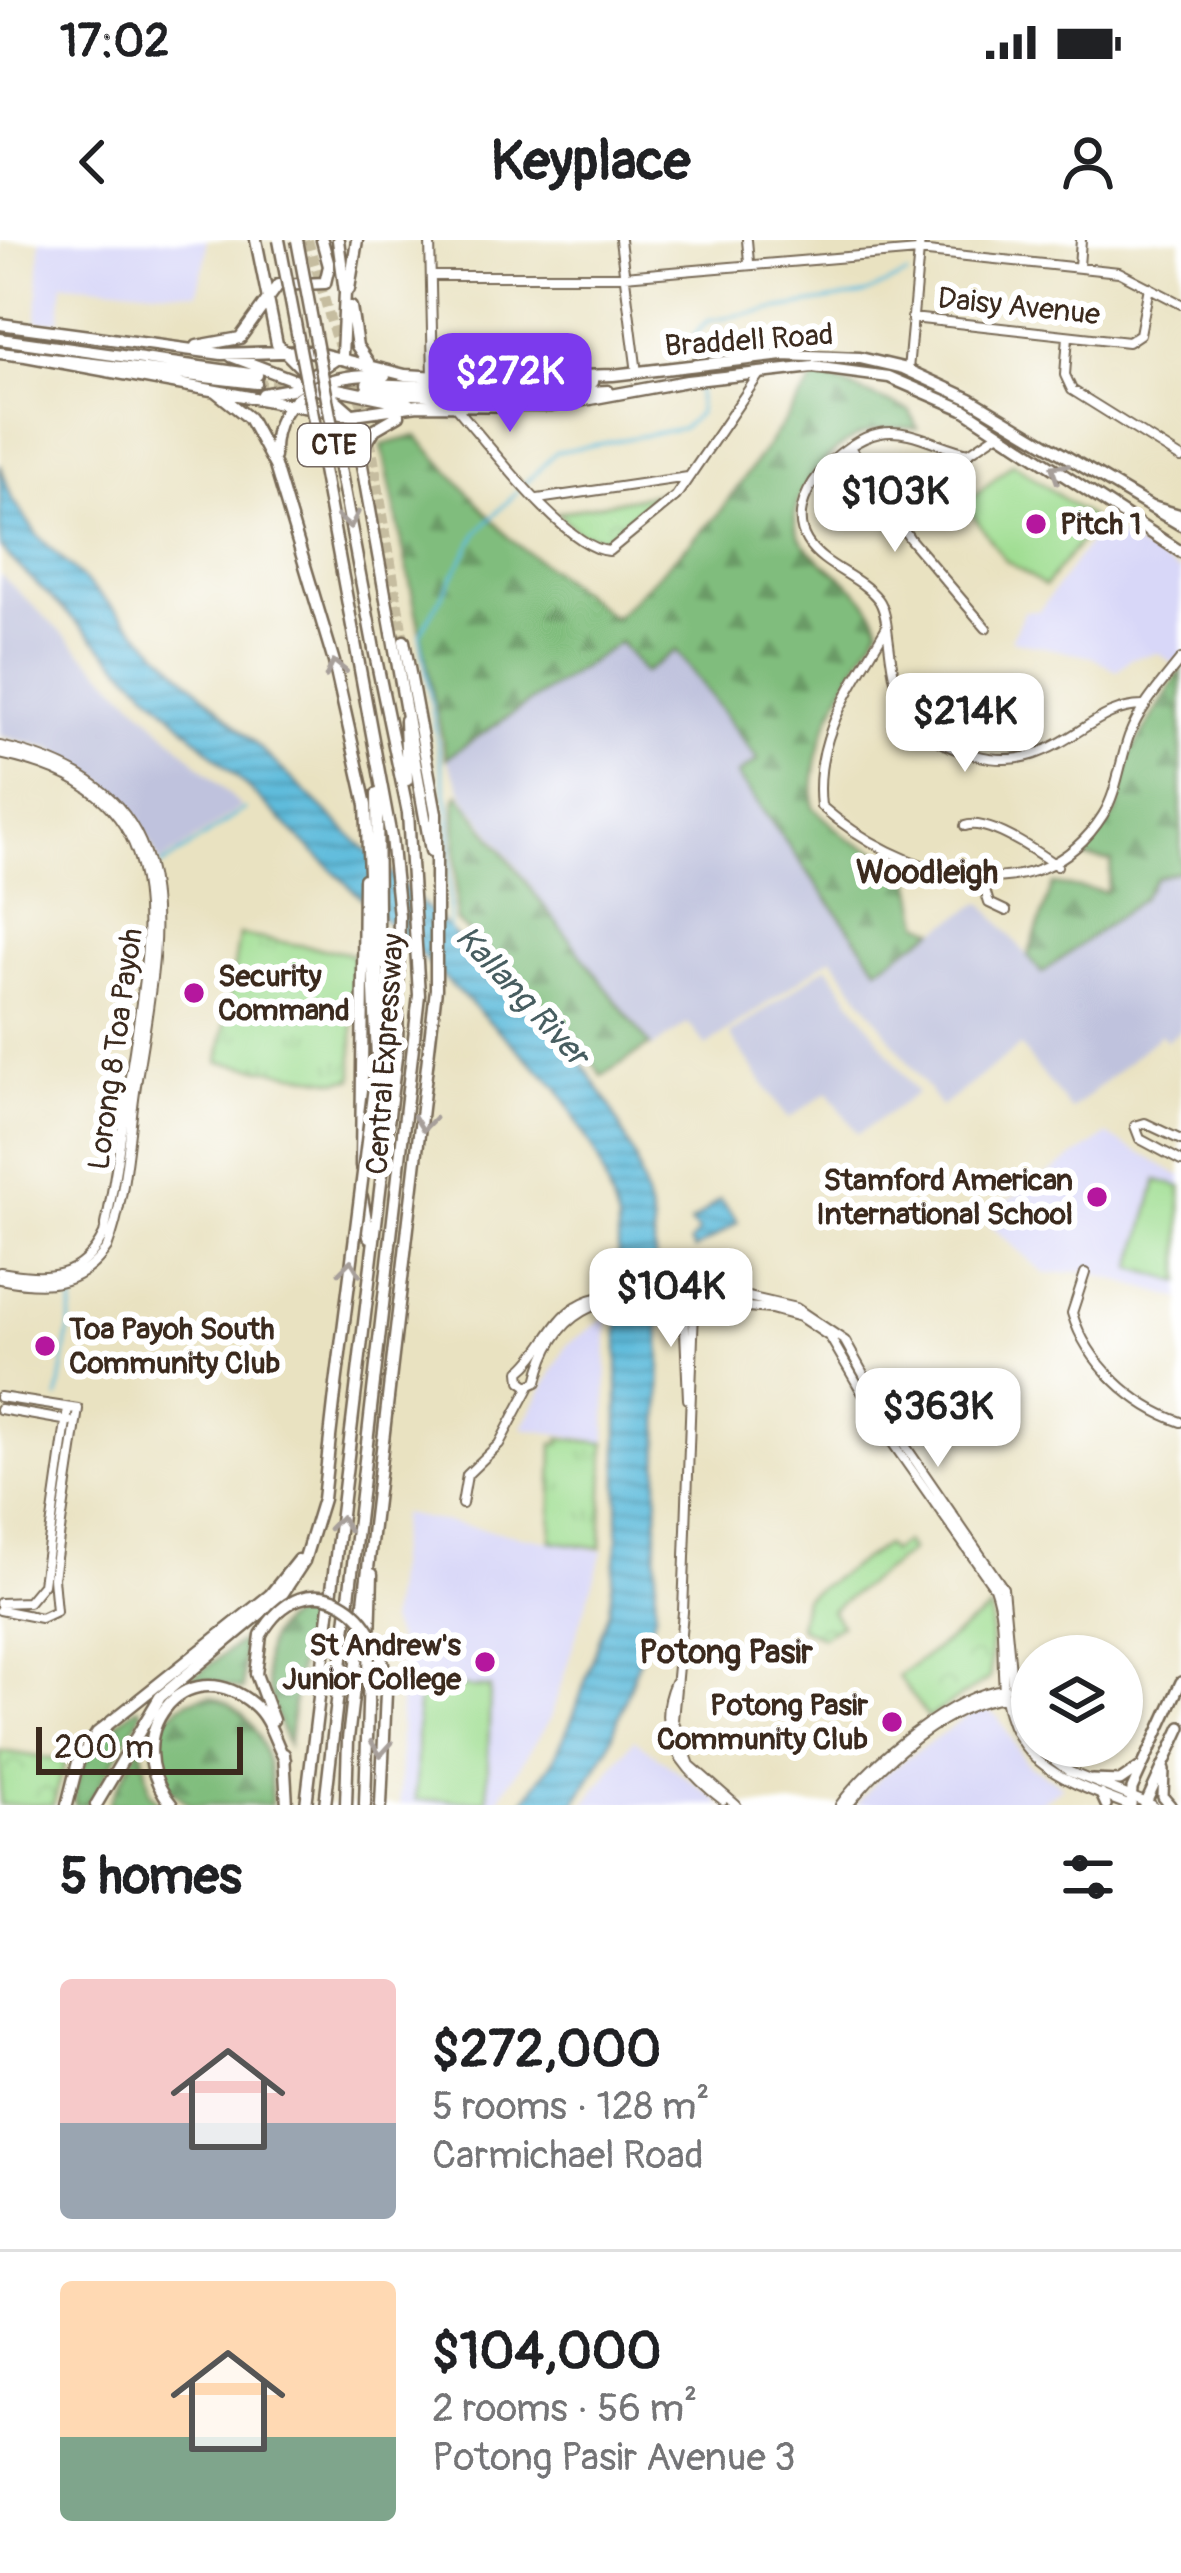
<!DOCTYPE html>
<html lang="en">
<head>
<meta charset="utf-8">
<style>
  body { margin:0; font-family:Pangolin,sans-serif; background:#f2f2f2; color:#202124; height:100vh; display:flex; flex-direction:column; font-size:45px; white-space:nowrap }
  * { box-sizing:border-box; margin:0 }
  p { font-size:39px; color:#757577 }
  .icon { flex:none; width:66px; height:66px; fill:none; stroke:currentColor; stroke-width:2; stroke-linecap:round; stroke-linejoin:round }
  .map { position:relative; height:1565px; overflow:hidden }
  .drawer { display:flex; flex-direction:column; background:#fff; flex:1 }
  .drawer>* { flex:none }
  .fabs { position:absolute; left:1011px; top:1395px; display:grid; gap:24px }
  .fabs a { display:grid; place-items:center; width:132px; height:132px; border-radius:50%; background:#fff; box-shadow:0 3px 9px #0004; font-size:60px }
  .scale { position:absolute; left:36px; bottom:30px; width:207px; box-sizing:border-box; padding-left:12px; border:6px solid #3b2a1e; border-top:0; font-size:33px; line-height:42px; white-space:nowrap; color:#3b2a1e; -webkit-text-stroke:9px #fff; paint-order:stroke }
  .price { position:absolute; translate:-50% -102px; padding:0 27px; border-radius:24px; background:#fff; color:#222; font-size:39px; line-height:78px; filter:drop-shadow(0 3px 6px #0008) }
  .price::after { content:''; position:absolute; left:50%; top:72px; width:36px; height:27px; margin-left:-18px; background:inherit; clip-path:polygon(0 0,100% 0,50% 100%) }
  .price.active { background:#7c3aed; color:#fff }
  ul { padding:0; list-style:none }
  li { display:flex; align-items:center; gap:36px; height:300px; padding:0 60px }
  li+li { border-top:3px solid #e0e0e0 }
  li span { display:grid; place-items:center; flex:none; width:336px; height:240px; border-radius:12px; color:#555 }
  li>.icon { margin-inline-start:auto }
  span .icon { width:144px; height:144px; fill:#fffc; stroke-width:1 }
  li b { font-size:51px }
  h2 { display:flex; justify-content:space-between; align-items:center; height:144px; padding:0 60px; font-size:51px }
  .status { display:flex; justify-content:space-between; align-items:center; height:84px; padding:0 60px; background:#fff; direction:ltr }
  .status svg { height:33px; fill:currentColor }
  header { display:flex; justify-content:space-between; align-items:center; height:156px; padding:0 60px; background:#fff; font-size:54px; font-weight:700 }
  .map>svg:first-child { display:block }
</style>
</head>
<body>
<div class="status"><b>17:02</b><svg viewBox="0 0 49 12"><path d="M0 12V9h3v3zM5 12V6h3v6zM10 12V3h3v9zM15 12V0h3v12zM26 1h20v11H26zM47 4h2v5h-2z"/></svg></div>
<header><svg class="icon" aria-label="back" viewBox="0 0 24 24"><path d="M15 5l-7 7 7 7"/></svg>Keyplace<svg class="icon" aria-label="person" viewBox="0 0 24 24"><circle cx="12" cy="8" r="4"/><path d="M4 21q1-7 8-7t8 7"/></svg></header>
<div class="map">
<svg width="1181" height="1565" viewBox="0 0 1181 1565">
  <defs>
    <pattern id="grass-tufts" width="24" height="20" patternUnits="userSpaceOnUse" patternTransform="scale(3)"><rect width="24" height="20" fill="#a0de93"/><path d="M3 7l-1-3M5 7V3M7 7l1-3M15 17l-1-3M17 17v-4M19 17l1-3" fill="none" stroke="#8bbf7e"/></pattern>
    <pattern id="forest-firs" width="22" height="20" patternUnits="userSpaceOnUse" patternTransform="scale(3)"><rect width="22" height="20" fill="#80bd7d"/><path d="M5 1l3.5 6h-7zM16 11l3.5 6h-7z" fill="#6a9a66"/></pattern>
    <pattern id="park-crowns" width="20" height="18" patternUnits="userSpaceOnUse" patternTransform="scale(3)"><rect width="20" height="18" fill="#a0de93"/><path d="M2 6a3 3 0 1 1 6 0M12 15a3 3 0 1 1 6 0" fill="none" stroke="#8bbf7e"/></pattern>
    <pattern id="water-rules" width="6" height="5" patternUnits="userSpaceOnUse" patternTransform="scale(3)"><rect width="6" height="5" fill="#5ebcdc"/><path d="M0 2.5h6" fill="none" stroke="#4f99b2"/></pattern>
  </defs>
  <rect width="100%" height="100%" fill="#fff"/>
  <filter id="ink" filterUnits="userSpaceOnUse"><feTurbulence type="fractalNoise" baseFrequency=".00833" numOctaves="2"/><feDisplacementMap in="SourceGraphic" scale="24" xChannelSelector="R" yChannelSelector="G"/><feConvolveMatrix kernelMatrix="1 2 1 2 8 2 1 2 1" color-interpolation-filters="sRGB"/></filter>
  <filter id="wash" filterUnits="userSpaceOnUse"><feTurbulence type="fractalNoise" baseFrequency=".004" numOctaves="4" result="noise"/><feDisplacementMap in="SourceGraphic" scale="48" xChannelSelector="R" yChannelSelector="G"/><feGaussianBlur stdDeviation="2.7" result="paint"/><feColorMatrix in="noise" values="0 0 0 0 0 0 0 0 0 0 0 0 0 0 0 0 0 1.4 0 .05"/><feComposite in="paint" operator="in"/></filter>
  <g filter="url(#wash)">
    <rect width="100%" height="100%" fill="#e9e2c1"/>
    <!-- built -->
    <path fill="#d8d7f8" d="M40,0H206V14L197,53L63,43L59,81L37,82Z
      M1101,286L1181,332V416L1173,424L1159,413L1131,418L1117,431L1092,417L1011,400L1024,371H1039Z
      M1107,895L1181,936V1059L1085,1031L1045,1034L982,978Z
      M607,1077L606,1202L522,1188L567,1105Z
      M401,1274L603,1311L550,1479L495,1565H400V1410L389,1381Z
      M981,1467L997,1476L1028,1525L1063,1546L1037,1565H856L880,1537Z
      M634,1499L714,1558L722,1565H584Z"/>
    <!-- industrial -->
    <path fill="#bfc2dd" d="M0,334L163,490L242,567L160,623L139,580L103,540L50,508L0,496Z
      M621,402L676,410L758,521L738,535L878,727L982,662L1042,733L1142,659L1156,638L1181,630V790L1167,801L1161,794L1071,870L1020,806L941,867L832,717L706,806L688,783L652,808L465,557L446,518Z
      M827,726L917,853L858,894L828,852L788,879L730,795Z"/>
    <!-- grass -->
    <path fill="url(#grass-tufts)" stroke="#6e8458" stroke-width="3" d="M239,695L353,714V839L337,841L219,822Z
      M560,1198L605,1203L601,1308L551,1301L553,1204H560Z"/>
    <!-- forest -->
    <path fill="url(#forest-firs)" stroke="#5e744e" stroke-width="3" d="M818,134L910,171L917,188C879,185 852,192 826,220C739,315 859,318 880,387C844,445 810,497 813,567L849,600L917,628L911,634L921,683L935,690L878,728L737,535L758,520L676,410L644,433L620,402L446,518L382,205L417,196L511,300L614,378L718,275Z
      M1181,430V630L1156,638L1142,659L1042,733L1028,716L1053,644L1107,652L1112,621L1081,617L1117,572L1131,513Z
      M459,554L650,805L602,836L576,798L456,680L455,561Z
      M306,1371L288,1505C270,1462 240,1387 306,1371Z
      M243,1400V1450L207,1439L186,1442Z
      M210,1456C258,1470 273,1518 271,1565H191C182,1558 167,1549 162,1539C140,1501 170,1458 210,1456Z
      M138,1467L142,1472L95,1553L85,1565H75C73,1522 105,1490 138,1467Z
      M141,1504L150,1553L161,1565H108Z"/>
    <!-- park -->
    <path fill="url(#park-crowns)" stroke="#6e8458" stroke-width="3" d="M659,253L604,298L579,293L557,273Z
      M905,1302L911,1311L831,1370L841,1385L822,1397L799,1387L804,1358L885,1305L891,1312Z
      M991,1369L990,1438L928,1478L898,1436Z
      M0,1511L66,1521L53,1565H0Z"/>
    <!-- pitch -->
    <path fill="#a0de93" stroke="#6e8458" stroke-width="3" d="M1013,223L1096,282L1045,346L1005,320L965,264Z
      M1157,940L1181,947V1042L1133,1028Z
      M418,1446L490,1448L487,1561L416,1560Z"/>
    <!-- water -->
    <path fill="url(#water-rules)" stroke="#4c737d" stroke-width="3" d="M0,224L11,256L37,295L571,806L610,866L635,918L653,983L661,1117L655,1375L608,1508L574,1565H521L553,1521L574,1475L609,1370L618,1298V981L598,919L558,848L8,316L0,306Z
      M720,959L738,982L695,1010L690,1003L699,992L690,984Z"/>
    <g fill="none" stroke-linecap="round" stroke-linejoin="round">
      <!-- stream -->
      <path stroke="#5ebcdc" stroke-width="3" d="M695,118L694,96L708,80L863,55L907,35
        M161,626L245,569
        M449,693L450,578L420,394L478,292L556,212L683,188L699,173L698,146
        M58,1158L75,1051"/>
    </g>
  </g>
  <g filter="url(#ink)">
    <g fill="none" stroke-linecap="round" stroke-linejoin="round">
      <!-- highway-tunnel -->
      <path stroke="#c6bda0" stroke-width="10" stroke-dasharray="10 5" stroke-linecap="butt" d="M308,0L334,93L367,178L404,401
        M256,143L297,146"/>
      <!-- minor casing -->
      <g stroke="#786a57" stroke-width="12">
        <path id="minor" d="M430,0L433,137
          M620,0L637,133
          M747,0L749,22
          M1079,26L1081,0
          M431,36H624L918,11L1119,32L1181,64
          M912,78L1128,102L1140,94L1149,47
          M1068,96L1065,135L1072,150L1181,218
          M908,130L920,0
          M455,166C485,200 566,309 609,311L676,256L760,133
          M999,193L969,213C940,208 911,187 880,193C842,200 781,259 807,301C823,327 859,335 878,359C886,369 887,390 889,403C896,465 908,498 975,515C1056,537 1085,464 1145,466
          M850,207L910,299L986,388
          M538,259L688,237
          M886,388C853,445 813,497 821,566C899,634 1036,682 1103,575C1117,553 1120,521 1129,496C1140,467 1162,443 1181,419
          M0,506C197,550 160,692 136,845C128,897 126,959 107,1008C79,1048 44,1048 0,1039
          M0,514C175,549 155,673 134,811C124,872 117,934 104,994C81,1041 47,1040 0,1032
          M965,586C987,578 1036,611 1057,626
          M982,640L989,663L1006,671
          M1181,900L1145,883L1135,886L1140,899L1181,921
          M1085,1033L1072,1073C1087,1123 1133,1166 1181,1182
          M699,1057L744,1056L796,1068L845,1101L895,1191L1003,1348L1014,1463L1032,1502
          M699,1063L771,1069L800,1077L830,1097L887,1195L994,1347C1004,1375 1002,1403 1003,1432C1004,1519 1056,1538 1128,1565
          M684,1068L688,1159
          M694,1069L683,1372L673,1480L690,1525L736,1565
          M694,1069C683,1068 679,1062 668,1061C598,1051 553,1072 537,1142L528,1146L521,1141L520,1131C543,1113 552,1081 577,1066C613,1043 656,1068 689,1051L699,1062
          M0,1157L78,1169L53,1338L56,1371L41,1378L0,1370
          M0,1169L69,1181
          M462,1264L467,1235L499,1204L530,1146
          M0,1363L28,1362L43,1344L68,1168
          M675,1442C652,1493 683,1530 723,1560
          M1035,1506L1070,1532L1152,1565
          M840,1565C870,1523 953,1454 1005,1449
          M848,1565C883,1520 949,1463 1006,1457"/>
      </g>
      <!-- major casing -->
      <g stroke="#786a57" stroke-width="14">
        <path id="major" d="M1154,267L1181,275
          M1164,1530L1163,1557L1170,1565
          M1092,1540L1120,1541L1139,1528
          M1101,1554L1106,1565
          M1131,1565L1132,1549L1181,1442
          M1145,1565L1181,1487"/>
      </g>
      <!-- highway casing -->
      <g stroke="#786a57" stroke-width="15">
        <path id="highway" d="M256,0L277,104L307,134
          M349,49L357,0
          M351,67L357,106L368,122
          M0,84L222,114L309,111L405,135L475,139L613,135L783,115L860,118L903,128L970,159L1181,285
          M0,99L257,135
          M197,106L240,98L278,45L325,43L329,26L322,0
          M0,113L256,143
          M20,115L347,175L418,165L552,166L687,141L813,127L889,137L963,169L1181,312
          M231,116L328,153L353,175L431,611
          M367,144L475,148L593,142
          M328,147L409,164
          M215,151L249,178L275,226L334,422L366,565L377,819
          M366,151L475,158L608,151
          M263,154L291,149L342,115L345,52L338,0
          M362,210L375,189L399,175
          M274,217C271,152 329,133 385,135
          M405,480L407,540
          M377,554L379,788
          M361,926L364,639
          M362,957L369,997
          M261,1395L256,1434L273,1480
          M284,1514L287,1565
          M67,1565L78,1522L97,1493L270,1355L298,1320
          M96,1565L160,1457L281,1356L304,1321L323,1259L336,1145
          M172,1565C115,1498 185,1407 253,1464C271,1479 274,1501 285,1520
          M306,1565L397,809L399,676L391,597L314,181
          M325,1565L419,755L408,573L374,409
          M346,1565L348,1499L436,749V573L404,401
          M365,1565L372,1334
          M381,1565L386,1452"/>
      </g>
      <!-- minor -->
      <use href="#minor" stroke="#fff" stroke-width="8"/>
      <!-- major -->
      <use href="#major" stroke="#fff" stroke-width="9"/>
      <!-- highway -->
      <use href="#highway" stroke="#fff" stroke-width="10"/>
      <!-- highway-bridge casing -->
      <g stroke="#786a57" stroke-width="15" stroke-linecap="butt">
        <path id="highway-bridge" d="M279,0L314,181
          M297,0L374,409
          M336,1145L376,831
          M261,1395C306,1316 386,1368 386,1452"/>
      </g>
      <!-- highway-bridge -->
      <use href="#highway-bridge" stroke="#fff" stroke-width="10"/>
    </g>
    <!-- one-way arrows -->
    <defs><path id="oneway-chevron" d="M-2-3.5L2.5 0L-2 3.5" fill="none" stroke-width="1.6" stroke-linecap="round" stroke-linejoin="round" transform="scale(3)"/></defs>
    <g stroke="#a79f9a">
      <use href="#oneway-chevron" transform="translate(1058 231) rotate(-147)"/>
      <use href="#oneway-chevron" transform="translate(349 280) rotate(79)"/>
      <use href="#oneway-chevron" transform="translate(335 428) rotate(-103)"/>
      <use href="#oneway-chevron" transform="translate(424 883) rotate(96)"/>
      <use href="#oneway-chevron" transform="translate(350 1028) rotate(-83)"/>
      <use href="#oneway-chevron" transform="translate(340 1284) rotate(-84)"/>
      <use href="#oneway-chevron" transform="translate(381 1508) rotate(94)"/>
    </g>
  </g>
  <!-- markers -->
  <g fill="#b5179e" stroke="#fff" stroke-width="4.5">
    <circle cx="1036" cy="284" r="12"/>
    <circle cx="194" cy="753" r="12"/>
    <circle cx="1097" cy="957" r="12"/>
    <circle cx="45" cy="1106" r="12"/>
    <circle cx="485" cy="1422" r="12"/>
    <circle cx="892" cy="1482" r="12"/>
  </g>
  <g text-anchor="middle" stroke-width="12" stroke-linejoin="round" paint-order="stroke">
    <!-- shield labels -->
    <rect fill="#fff" stroke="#766a62" stroke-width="3" x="298" y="184" width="72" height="42" rx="9"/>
    <g font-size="27" font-weight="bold" fill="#3b2a1e">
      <text x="334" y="214">CTE</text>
    </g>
    <!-- street labels -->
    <g font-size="30" fill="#3b2a1e" stroke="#fff">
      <text transform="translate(1019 66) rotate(6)" y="10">Daisy Avenue</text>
      <text transform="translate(749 100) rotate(-4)" y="10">Braddell Road</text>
      <text transform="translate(115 809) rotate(-82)" y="10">Lorong 8 Toa Payoh</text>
      <text transform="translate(385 814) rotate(-86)" y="10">Central Expressway</text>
    </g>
    <!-- poi labels -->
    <g font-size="30" font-weight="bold" fill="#3b2a1e" stroke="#fff" text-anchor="start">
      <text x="1060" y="294">Pitch 1</text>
      <text x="218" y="746">Security<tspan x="218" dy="34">Command</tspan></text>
      <text x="1073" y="950" text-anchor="end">Stamford American<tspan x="1073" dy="34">International School</tspan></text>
      <text x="69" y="1099">Toa Payoh South<tspan x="69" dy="34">Community Club</tspan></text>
      <text x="461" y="1415" text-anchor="end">St Andrew's<tspan x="461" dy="34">Junior College</tspan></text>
      <text x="868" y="1475" text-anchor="end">Potong Pasir<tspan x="868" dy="34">Community Club</tspan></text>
    </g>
    <!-- neighbourhood labels -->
    <g font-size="33" font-weight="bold" fill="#3b2a1e" stroke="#fff">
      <text x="927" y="643">Woodleigh</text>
      <text x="726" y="1423">Potong Pasir</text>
    </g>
    <!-- water labels -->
    <g font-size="33" font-style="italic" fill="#475d60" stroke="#fff">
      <text transform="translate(523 755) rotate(47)" y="12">Kallang River</text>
    </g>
  </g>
</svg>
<div class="fabs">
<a><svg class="icon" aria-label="layers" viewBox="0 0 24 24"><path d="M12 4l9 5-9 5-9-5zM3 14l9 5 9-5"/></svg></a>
</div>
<div class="scale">200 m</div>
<b class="price active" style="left:510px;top:195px">$272K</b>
<b class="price" style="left:895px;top:315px">$103K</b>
<b class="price" style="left:965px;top:535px">$214K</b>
<b class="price" style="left:671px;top:1110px">$104K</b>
<b class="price" style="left:938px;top:1230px">$363K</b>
</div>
<section class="drawer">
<h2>5 homes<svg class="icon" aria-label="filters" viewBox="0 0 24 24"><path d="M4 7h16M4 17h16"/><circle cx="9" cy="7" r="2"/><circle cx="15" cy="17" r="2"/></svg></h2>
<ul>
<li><span style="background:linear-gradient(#f6c9c9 60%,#9aa5b1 0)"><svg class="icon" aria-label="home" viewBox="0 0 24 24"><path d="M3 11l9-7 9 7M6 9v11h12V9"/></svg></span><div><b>$272,000</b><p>5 rooms · 128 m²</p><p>Carmichael Road</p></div></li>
<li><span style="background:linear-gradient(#ffd9b3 65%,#7fa58c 0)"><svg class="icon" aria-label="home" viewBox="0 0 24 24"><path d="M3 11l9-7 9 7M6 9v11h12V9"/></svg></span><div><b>$104,000</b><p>2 rooms · 56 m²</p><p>Potong Pasir Avenue 3</p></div></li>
</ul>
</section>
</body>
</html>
